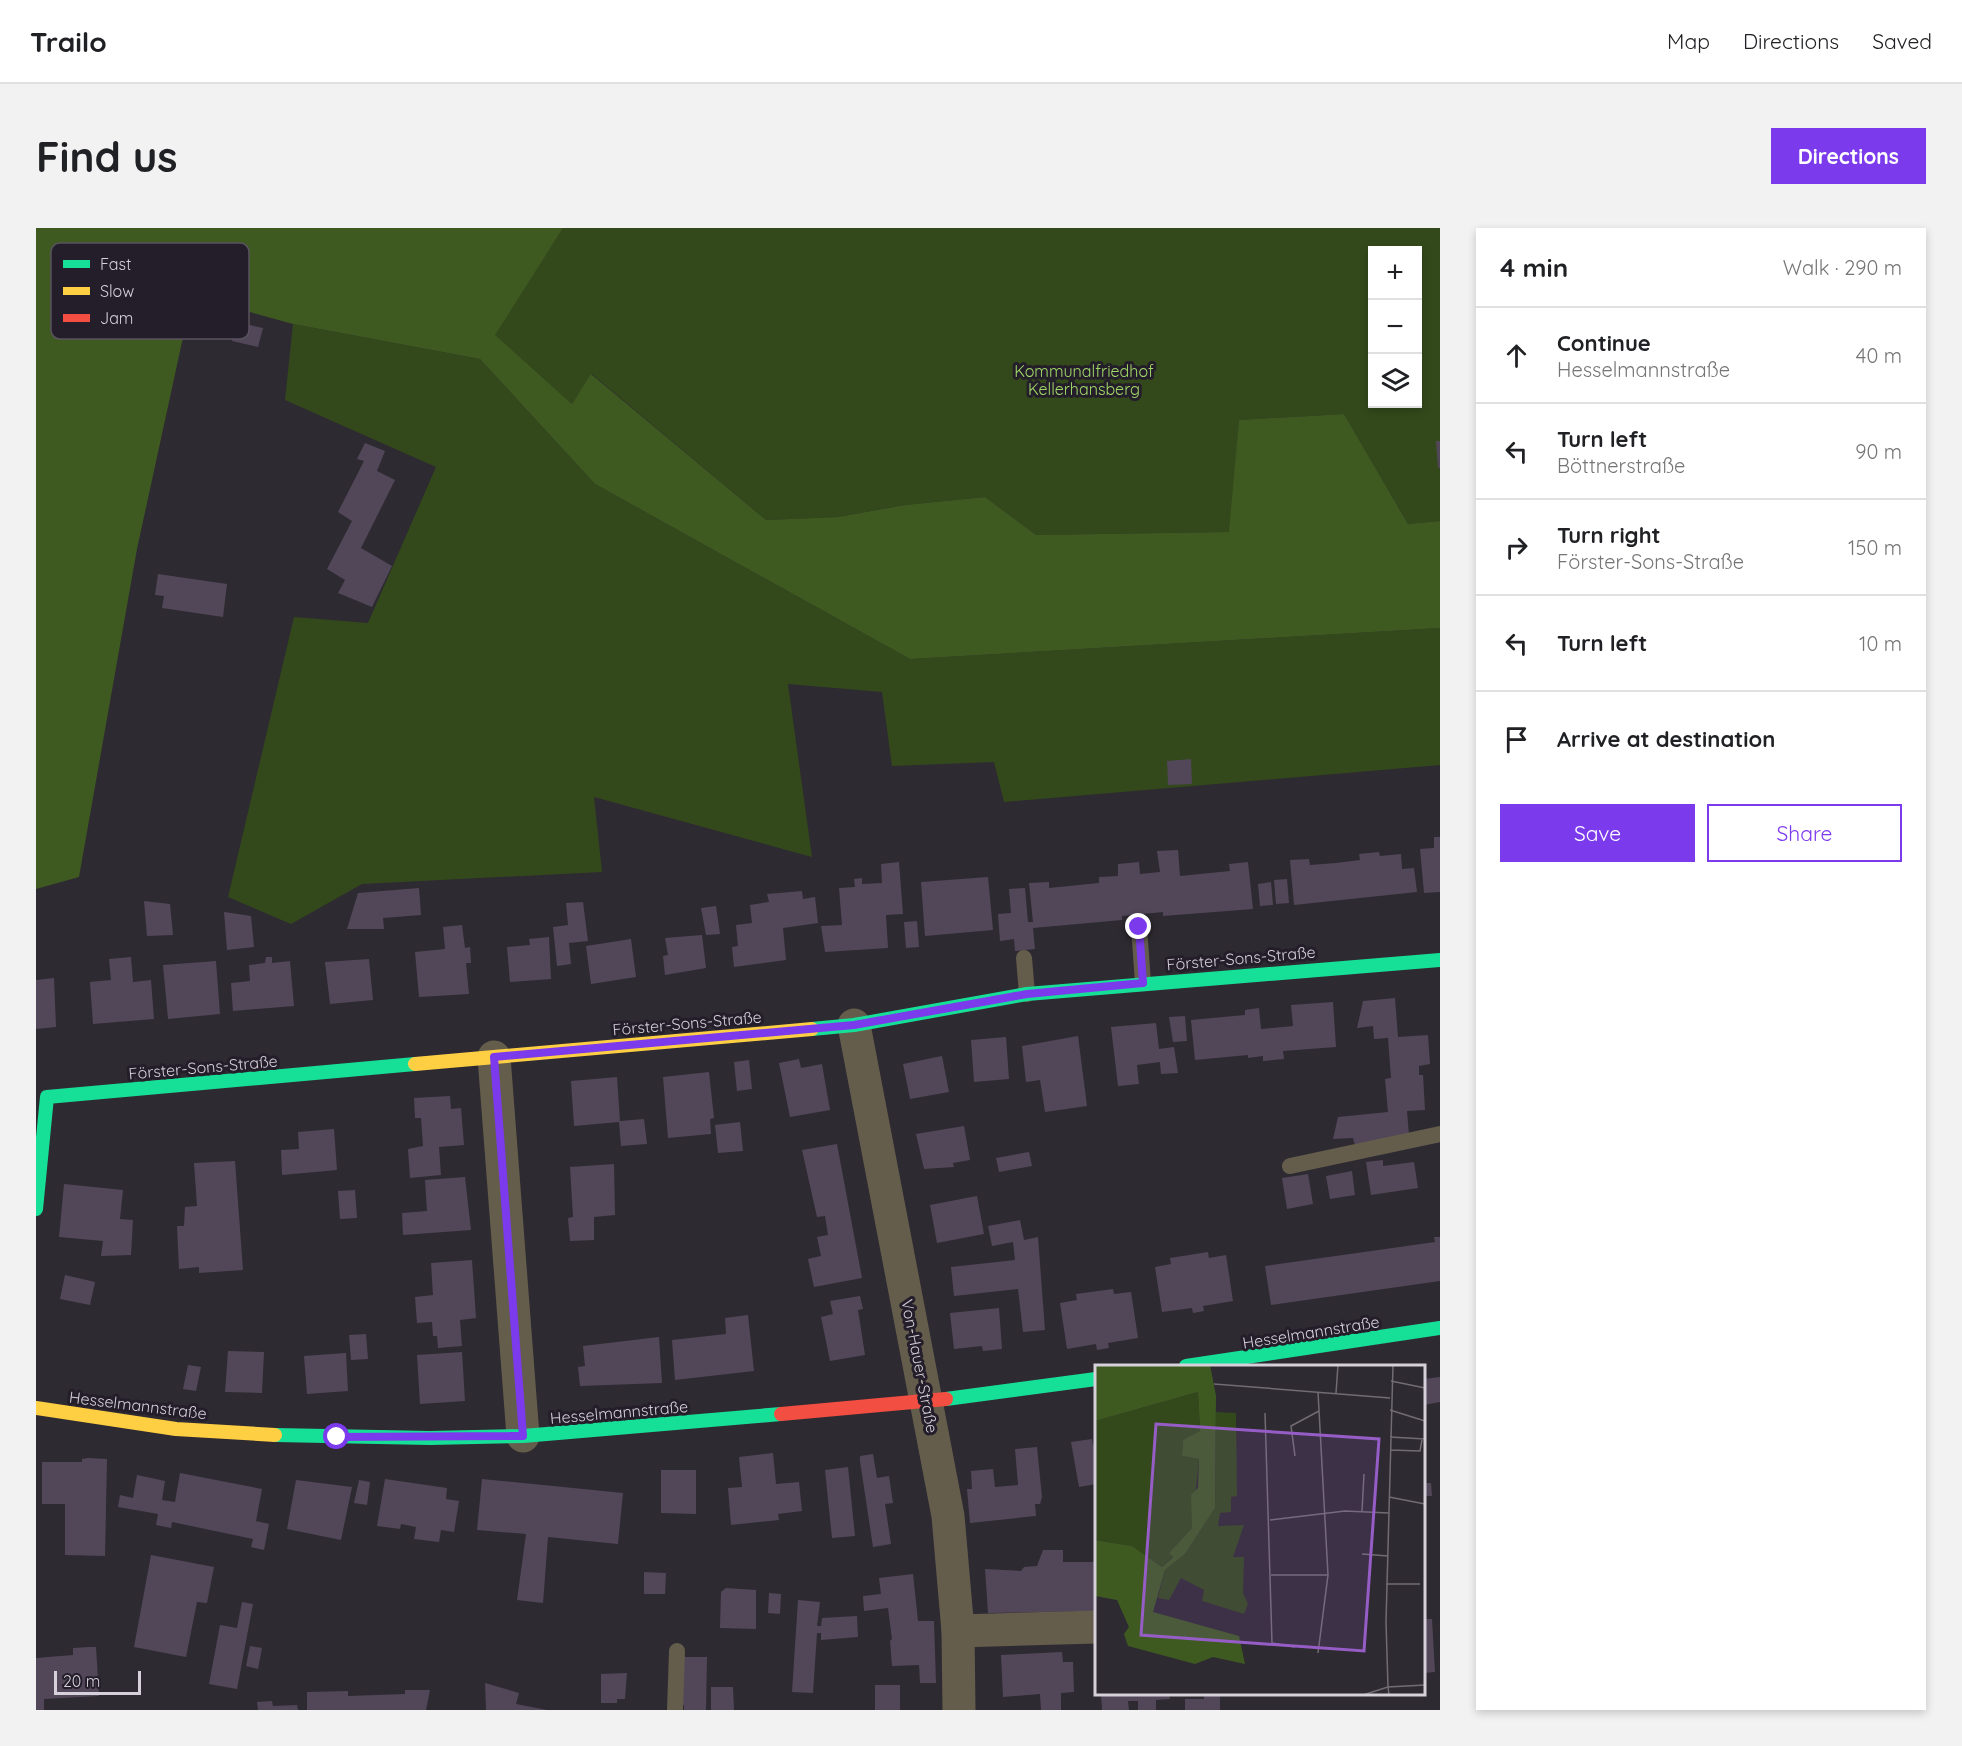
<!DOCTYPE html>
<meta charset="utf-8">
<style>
:root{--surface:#fff;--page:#f2f2f2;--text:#202124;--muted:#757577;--line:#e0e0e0;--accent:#7c3aed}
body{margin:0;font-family:Quicksand,sans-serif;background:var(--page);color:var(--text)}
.controls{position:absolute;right:18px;top:18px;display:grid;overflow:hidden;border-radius:0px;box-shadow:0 3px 9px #0003}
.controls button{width:54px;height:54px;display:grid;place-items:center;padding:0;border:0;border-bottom:2px solid var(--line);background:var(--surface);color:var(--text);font:30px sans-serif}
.scale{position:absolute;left:18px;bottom:15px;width:87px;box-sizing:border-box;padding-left:6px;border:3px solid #d5d0d9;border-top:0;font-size:16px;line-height:21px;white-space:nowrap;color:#d5d0d9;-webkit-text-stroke:4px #241d2a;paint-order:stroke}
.stop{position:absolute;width:18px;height:18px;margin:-14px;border:4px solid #7c3aed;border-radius:50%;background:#fff}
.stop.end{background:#7c3aed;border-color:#fff;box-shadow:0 2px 6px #0008}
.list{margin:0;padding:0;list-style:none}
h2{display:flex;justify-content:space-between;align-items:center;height:78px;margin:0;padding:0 24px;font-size:26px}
h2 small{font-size:20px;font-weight:400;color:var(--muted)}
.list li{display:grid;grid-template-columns:39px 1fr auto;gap:18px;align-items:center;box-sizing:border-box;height:96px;padding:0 24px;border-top:2px solid var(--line)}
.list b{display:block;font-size:22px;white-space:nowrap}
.list p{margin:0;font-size:20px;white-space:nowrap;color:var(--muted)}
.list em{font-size:20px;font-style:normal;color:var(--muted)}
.actions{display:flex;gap:12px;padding:18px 24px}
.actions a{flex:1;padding:14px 0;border:2px solid var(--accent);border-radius:0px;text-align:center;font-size:21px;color:var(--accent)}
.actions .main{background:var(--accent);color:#fff}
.icon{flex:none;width:33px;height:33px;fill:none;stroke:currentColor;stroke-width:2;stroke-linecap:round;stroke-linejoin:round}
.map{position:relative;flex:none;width:1404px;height:1482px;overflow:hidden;border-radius:0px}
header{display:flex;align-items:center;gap:36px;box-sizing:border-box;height:84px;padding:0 30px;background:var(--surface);border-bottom:2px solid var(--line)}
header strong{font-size:28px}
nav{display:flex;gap:33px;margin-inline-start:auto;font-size:21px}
.intro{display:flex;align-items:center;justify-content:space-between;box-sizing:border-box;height:144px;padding:0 36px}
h1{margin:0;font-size:42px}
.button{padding:15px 27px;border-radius:0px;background:var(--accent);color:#fff;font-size:21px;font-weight:700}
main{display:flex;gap:36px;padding:0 36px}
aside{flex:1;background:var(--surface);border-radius:0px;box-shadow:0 3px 9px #0003}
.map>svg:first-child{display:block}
</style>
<header>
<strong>Trailo</strong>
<nav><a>Map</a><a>Directions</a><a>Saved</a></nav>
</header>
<div class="intro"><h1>Find us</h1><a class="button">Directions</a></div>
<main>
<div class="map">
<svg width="1404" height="1482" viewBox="0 0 1404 1482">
<rect width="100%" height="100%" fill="#2e2a31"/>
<g fill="#33491b" fill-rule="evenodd">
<path d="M527 0H1404V293L1372 296 1308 186 1203 192 1194 304 1000 307 949 269 869 277 802 289 730 292 556 146 536 176 458 107ZM1336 22H1382V176H1336Z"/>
<polygon points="257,96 444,131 559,256 874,431 1404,400 1404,537 968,574 958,534 856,538 846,464 752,456 776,629 558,569 566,644 326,656 255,696 192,669 258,389 332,395 400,239 249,172"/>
</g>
<polygon fill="#3e5a21" points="0,0 527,0 459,107 536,176 555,146 730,292 802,289 869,277 949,269 1000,307 1193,304 1203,192 1308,186 1372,296 1404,293 1404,400 874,431 559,256 444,131 257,96 156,68 101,321 43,649 0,661"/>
<g fill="#514759">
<polygon points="201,94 227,100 222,119 196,113"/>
<polygon points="1400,213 1404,213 1404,240 1402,240"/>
<polygon points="329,215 349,223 341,243 359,252 325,320 356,338 336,379 302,365 309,352 291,341 316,293 302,284 328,233 321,231"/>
<polygon points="122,346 191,356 187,389 126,380 128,368 119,367"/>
<polygon points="1155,531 1156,556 1132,557 1131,533"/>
<polygon points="1398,609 1404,609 1404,664 1388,665 1384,621 1398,620"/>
<polygon points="1142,622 1144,648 1194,643 1193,636 1212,634 1217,681 1127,688 1127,684 1086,688 1086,692 997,700 999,721 979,723 978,711 964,713 962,686 975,685 973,661 989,660 992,694 997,694 993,655 1013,654 1013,660 1063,655 1063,649 1082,648 1082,636 1103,634 1104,646 1124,644 1121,623"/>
<polygon points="1343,624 1344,628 1365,626 1366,641 1378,640 1381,664 1258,677 1254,632 1273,631 1274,637 1300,635 1324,632 1323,626"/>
<polygon points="863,634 867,686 850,687 852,720 789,724 785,698 806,697 803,660 819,659 818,651 826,650 826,656 846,655 845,636"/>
<polygon points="952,649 957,702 889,708 885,654"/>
<polygon points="1251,651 1253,675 1240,676 1238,652"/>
<polygon points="1235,654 1237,677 1224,678 1222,656"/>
<polygon points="383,660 385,687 347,690 348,701 311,701 322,665"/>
<polygon points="766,663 767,671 779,669 782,695 747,700 750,732 698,739 696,719 702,718 700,697 716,695 714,677 733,674 731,666"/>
<polygon points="108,673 134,676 137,707 111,708"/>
<polygon points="547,674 552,713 533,715 535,736 521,738 517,699 532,697 530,675"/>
<polygon points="680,678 684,706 670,707 665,680"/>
<polygon points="188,684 215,688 218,719 191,722"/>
<polygon points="881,693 883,719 870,720 868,694"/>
<polygon points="426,697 429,720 434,719 435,735 430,735 433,766 383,769 379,724 409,721 407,699"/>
<polygon points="666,707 670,740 629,747 627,728 632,727 629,710"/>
<polygon points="513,709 515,751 474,754 471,719 494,717 493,711"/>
<polygon points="595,711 600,749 555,756 550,718"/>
<polygon points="95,729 97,754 115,752 118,791 57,796 54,754 75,752 73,731"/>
<polygon points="230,729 236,729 236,735 254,733 258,778 197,783 195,755 214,753 213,737 229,735"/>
<polygon points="333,731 337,772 294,776 289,734"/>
<polygon points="180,733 184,786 132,791 127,737"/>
<polygon points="18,750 20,799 0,801 0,752"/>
<polygon points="1359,770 1362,809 1392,807 1394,836 1383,838 1383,847 1387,847 1389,882 1371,883 1373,907 1319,918 1317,910 1297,911 1302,889 1352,884 1349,851 1355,850 1352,810 1338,811 1337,798 1321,800 1327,773"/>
<polygon points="1297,774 1300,819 1247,823 1248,831 1227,833 1227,828 1212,830 1212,827 1159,832 1155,792 1209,787 1209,782 1223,780 1225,801 1257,798 1255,777"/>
<polygon points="1149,788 1151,813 1137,814 1133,789"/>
<polygon points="1120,795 1123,821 1138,819 1142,845 1125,846 1124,834 1101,837 1103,856 1082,858 1075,799"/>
<polygon points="1042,808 1051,878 1009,884 1004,852 990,854 986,818"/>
<polygon points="970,809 973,851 938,854 935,812"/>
<polygon points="906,828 913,864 874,871 867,836"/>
<polygon points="763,831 765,840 786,836 794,882 754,889 743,835"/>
<polygon points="713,832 716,861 701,863 698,834"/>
<polygon points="673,844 678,890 674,891 675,906 632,910 627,849"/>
<polygon points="581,849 584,893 608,891 611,916 585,918 583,894 538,898 535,853"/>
<polygon points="414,868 415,881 425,880 428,917 403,919 405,947 374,950 372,921 387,918 385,890 379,890 378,870"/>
<polygon points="704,894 707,923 682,925 679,897"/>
<polygon points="928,898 934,932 917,935 918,939 888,941 880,906"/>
<polygon points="298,901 301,942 246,947 245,922 263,921 262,904"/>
<polygon points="801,916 826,1050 778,1059 772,1031 785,1028 781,1009 792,1007 789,988 781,989 766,922"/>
<polygon points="993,924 996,938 963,944 960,930"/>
<polygon points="1347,932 1347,938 1378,934 1382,960 1335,967 1330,934"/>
<polygon points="199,933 207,1042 163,1045 163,1039 143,1041 141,998 148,998 149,979 161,978 158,935"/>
<polygon points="578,936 579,987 558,989 558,1012 534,1013 532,990 537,989 534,939"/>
<polygon points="1316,943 1319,967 1294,971 1290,948"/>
<polygon points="1272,946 1277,976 1251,981 1246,950"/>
<polygon points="429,949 435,1002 367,1007 366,985 391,983 389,952"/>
<polygon points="28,956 87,962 84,991 97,992 95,1027 65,1028 67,1013 23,1009"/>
<polygon points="319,962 321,990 304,991 302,963"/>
<polygon points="941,968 948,1006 901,1015 894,977"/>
<polygon points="984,992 988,1012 1002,1009 1009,1102 987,1104 982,1061 918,1068 915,1039 979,1032 977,1014 956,1018 952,998"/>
<polygon points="1398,1009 1404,1009 1404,1053 1235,1077 1229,1038 1399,1014"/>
<polygon points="1172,1024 1173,1030 1190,1027 1197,1073 1167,1078 1168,1083 1157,1085 1156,1080 1126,1084 1119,1039 1135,1036 1134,1030"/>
<polygon points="436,1032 440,1090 424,1092 426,1118 402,1120 401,1108 397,1108 396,1094 381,1095 379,1069 397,1067 395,1035"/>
<polygon points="29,1047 59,1054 54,1077 24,1071"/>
<polygon points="1077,1061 1078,1066 1095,1064 1102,1110 1072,1115 1073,1120 1061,1122 1060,1116 1031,1121 1024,1075 1041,1072 1040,1066"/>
<polygon points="824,1068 827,1081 822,1082 829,1127 794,1133 785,1089 797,1086 794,1073"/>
<polygon points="963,1080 966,1121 947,1123 946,1118 918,1121 914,1085"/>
<polygon points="712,1087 718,1143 639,1152 636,1112 690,1106 689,1090"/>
<polygon points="330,1106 332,1131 315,1132 313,1107"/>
<polygon points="623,1109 626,1155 544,1158 542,1139 549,1138 547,1118"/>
<polygon points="192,1123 228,1124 226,1165 189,1164"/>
<polygon points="426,1124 429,1173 384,1176 381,1127"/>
<polygon points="310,1125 312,1163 271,1166 268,1128"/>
<polygon points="152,1137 165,1139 160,1163 147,1161"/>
<polygon points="1404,1149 1404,1174 1388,1177 1388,1151"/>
<polygon points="1056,1211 1057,1217 1060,1216 1060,1256 1043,1259 1035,1214"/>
<polygon points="1001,1219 1006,1269 1004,1276 999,1276 1000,1288 934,1295 931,1261 936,1261 935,1243 957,1241 959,1259 982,1257 979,1221"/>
<polygon points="737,1225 740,1256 763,1254 766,1283 742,1286 743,1292 695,1297 692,1260 706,1259 703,1229"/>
<polygon points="837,1226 841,1250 853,1248 857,1275 849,1276 855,1316 837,1319 824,1233 824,1228"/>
<polygon points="52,1230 71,1231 69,1328 29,1327 29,1276 6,1276 6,1234 46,1234 46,1231"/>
<polygon points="812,1239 819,1308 796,1310 789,1242"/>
<polygon points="625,1242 660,1242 660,1286 625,1285"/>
<polygon points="144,1245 226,1261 220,1293 233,1296 228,1322 215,1319 217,1311 136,1294 135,1300 120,1297 122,1286 82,1279 84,1267 97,1270 101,1247 129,1253 126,1272 139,1274"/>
<polygon points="349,1251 411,1260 410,1271 423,1273 418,1304 405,1302 403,1314 378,1311 380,1299 365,1296 364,1301 341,1298"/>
<polygon points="446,1251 587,1265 582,1316 512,1309 507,1375 481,1372 490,1306 441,1302"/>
<polygon points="260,1252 316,1259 305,1312 251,1301"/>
<polygon points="323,1252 334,1254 331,1277 318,1275"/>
<polygon points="1388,1255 1395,1255 1396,1268 1388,1268"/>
<polygon points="1007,1322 1027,1322 1027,1334 1060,1334 1060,1383 952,1385 949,1341 985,1343 988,1339 1001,1338"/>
<polygon points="115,1327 178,1339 171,1375 161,1374 150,1429 98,1419"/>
<polygon points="608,1344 630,1345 629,1366 608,1366"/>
<polygon points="877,1346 882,1393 898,1393 900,1455 884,1455 883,1437 856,1438 854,1413 856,1411 852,1380 828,1383 827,1368 845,1366 843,1350"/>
<polygon points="690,1360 720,1362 720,1401 684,1400 685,1364"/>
<polygon points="733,1365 745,1366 744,1386 732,1385"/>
<polygon points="762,1372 784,1374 781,1398 785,1398 786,1390 821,1388 822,1409 785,1412 785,1405 781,1405 777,1465 756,1464"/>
<polygon points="206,1374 217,1376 201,1461 173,1456 184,1397 201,1400"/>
<polygon points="1388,1391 1396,1391 1399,1444 1388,1445"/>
<polygon points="214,1418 226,1420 222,1441 210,1438"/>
<polygon points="53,1419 60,1419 63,1468 8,1471 8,1482 0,1482 0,1430 37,1427 37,1420"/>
<polygon points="1026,1424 1027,1434 1037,1434 1038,1464 1025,1465 1025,1482 1005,1482 1004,1466 967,1469 965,1427"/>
<polygon points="645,1429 671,1429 670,1482 648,1482 648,1477 644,1477"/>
<polygon points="591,1445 589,1471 581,1471 581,1475 565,1475 565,1446"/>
<polygon points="449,1455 483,1465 480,1476 511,1482 450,1482"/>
<rect x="839" y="1457" width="25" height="25"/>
<polygon points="675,1459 697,1459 698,1482 675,1482"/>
<polygon points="369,1462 394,1462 390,1482 271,1482 271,1464 312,1463 312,1468 369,1466"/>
<polygon points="1065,1466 1133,1466 1134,1471 1120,1472 1120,1482 1102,1482 1102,1473 1092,1473 1093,1482 1066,1482"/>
<polygon points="1168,1466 1184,1466 1184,1482 1149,1482 1149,1471 1168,1471"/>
<polygon points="236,1473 237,1478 261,1477 262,1482 222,1482 221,1474"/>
</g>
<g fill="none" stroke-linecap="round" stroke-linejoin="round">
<g stroke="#645d4c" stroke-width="16">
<polyline points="1103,699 1107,755"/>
<polyline points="988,730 991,766"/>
<polyline points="1254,938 1404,906"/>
<polyline points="639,1482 641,1423"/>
</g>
<g stroke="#645d4c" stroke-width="33">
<polyline points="818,797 912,1288 922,1403 923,1482"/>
<polyline points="458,829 487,1208"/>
<polyline points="922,1403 1060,1399"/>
</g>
<g stroke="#16e098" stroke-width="14">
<polyline points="776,801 818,797 991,766 1404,732"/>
<polyline points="0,981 11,869 379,836"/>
<polyline points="1150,1138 1404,1100"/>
<polyline points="910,1171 1060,1151"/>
<polyline points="239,1207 394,1210 487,1208 745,1186"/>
</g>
<g stroke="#ffcf43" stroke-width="14">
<polyline points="379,836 776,801"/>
<polyline points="0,1180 140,1201 239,1207"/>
</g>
<polyline stroke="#f24e42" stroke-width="14" points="745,1186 910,1171"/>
</g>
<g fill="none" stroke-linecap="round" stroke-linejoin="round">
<polyline stroke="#7c3aed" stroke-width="8" points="301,1209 487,1208 458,829 818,797 991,766 1107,755 1103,699"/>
</g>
<g text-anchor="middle" stroke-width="6" stroke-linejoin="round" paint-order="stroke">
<g font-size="16" fill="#a0d967" stroke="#241d2a">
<text x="1048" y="149">Kommunalfriedhof<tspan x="1048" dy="18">Kellerhansberg</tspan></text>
</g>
<g font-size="16" fill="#d5d0d9" stroke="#241d2a">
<text transform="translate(1205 730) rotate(-5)" y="6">Förster-Sons-Straße</text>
<text transform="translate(651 795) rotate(-5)" y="6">Förster-Sons-Straße</text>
<text transform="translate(167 839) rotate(-5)" y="6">Förster-Sons-Straße</text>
<text transform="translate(1275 1104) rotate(-9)" y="6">Hesselmannstraße</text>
<text transform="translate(884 1138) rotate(79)" y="6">Von-Hauer-Straße</text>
<text transform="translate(102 1177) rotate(7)" y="6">Hesselmannstraße</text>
<text transform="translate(583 1184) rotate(-5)" y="6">Hesselmannstraße</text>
</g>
</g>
<g transform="translate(1059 1137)">
<rect width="330" height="330" fill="#2e2a31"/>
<path d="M103 27 105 67 88 75 87 91 104 94 97 163 74 188 78 191 67 202 37 181 0 175V56ZM121 47 141 48 142 131 136 132V147L125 148 123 161 149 160 138 192H149L148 228 153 239 149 249 107 236 109 225 86 213 74 235 63 233 70 205 90 189 120 143Z" fill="#33491b"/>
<path d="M0 0H115L121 31 120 143 90 189 70 205 58 247 144 271 150 299 118 292 100 299 33 281 29 269 34 262 22 235 0 231V175L37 181 67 202 78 192 74 188 97 163 96 130 103 123 104 94 87 91 88 75 105 66 103 27 0 56Z" fill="#3e5a21"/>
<path fill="none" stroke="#716c74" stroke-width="1.5" d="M296 16 330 23M119 19 295 33M241 28 243 0M295 45 330 56M170 48 177 278 200 282M295 72 330 74M295 85 325 86 327 75M200 91 196 61 224 46M294 132 330 139M267 146 269 109M175 155 250 146 294 148M267 189 293 191M176 210H233M291 219H325M223 288 233 210 223 27M121 330H177M268 330 293 322 291 257 298 0M294 330 293 322 330 320"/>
<path fill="#965dc7" fill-opacity="0.15" stroke="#965dc7" stroke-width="3" d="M61 59 284 74 269 286 46 270Z"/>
<rect width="330" height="330" fill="none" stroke="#d5d0d9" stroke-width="3"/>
</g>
<rect x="15" y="15" width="198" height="96" rx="9" fill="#241d2a" stroke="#59535f" stroke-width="1.5"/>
<rect x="27" y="32" width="27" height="8" fill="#16e098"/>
<rect x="27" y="59" width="27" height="8" fill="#ffcf43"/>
<rect x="27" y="86" width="27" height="8" fill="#f24e42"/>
<g font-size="16" fill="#d5d0d9">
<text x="64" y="42">Fast</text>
<text x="64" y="69">Slow</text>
<text x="64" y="96">Jam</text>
</g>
</svg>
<div class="controls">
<button>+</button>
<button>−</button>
<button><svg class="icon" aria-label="layers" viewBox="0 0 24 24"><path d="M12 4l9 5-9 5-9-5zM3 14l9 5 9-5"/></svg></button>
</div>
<div class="scale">20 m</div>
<div class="stop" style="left:301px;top:1209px"></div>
<div class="stop end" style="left:1103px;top:699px"></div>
</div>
<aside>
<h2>4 min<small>Walk · 290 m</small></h2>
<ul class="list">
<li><svg class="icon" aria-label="ahead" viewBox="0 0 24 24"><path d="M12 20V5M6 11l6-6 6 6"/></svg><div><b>Continue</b><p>Hesselmannstraße</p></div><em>40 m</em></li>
<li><svg class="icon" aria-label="left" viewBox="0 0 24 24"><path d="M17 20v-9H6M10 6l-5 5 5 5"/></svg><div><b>Turn left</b><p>Böttnerstraße</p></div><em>90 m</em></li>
<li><svg class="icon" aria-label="right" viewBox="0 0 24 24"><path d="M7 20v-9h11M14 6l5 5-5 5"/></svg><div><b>Turn right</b><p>Förster-Sons-Straße</p></div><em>150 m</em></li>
<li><svg class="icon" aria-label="left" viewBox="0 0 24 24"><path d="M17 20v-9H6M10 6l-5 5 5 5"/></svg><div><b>Turn left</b></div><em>10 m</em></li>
<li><svg class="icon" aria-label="arrive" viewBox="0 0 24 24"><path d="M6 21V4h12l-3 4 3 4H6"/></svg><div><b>Arrive at destination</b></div></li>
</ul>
<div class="actions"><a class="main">Save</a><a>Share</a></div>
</aside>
</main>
